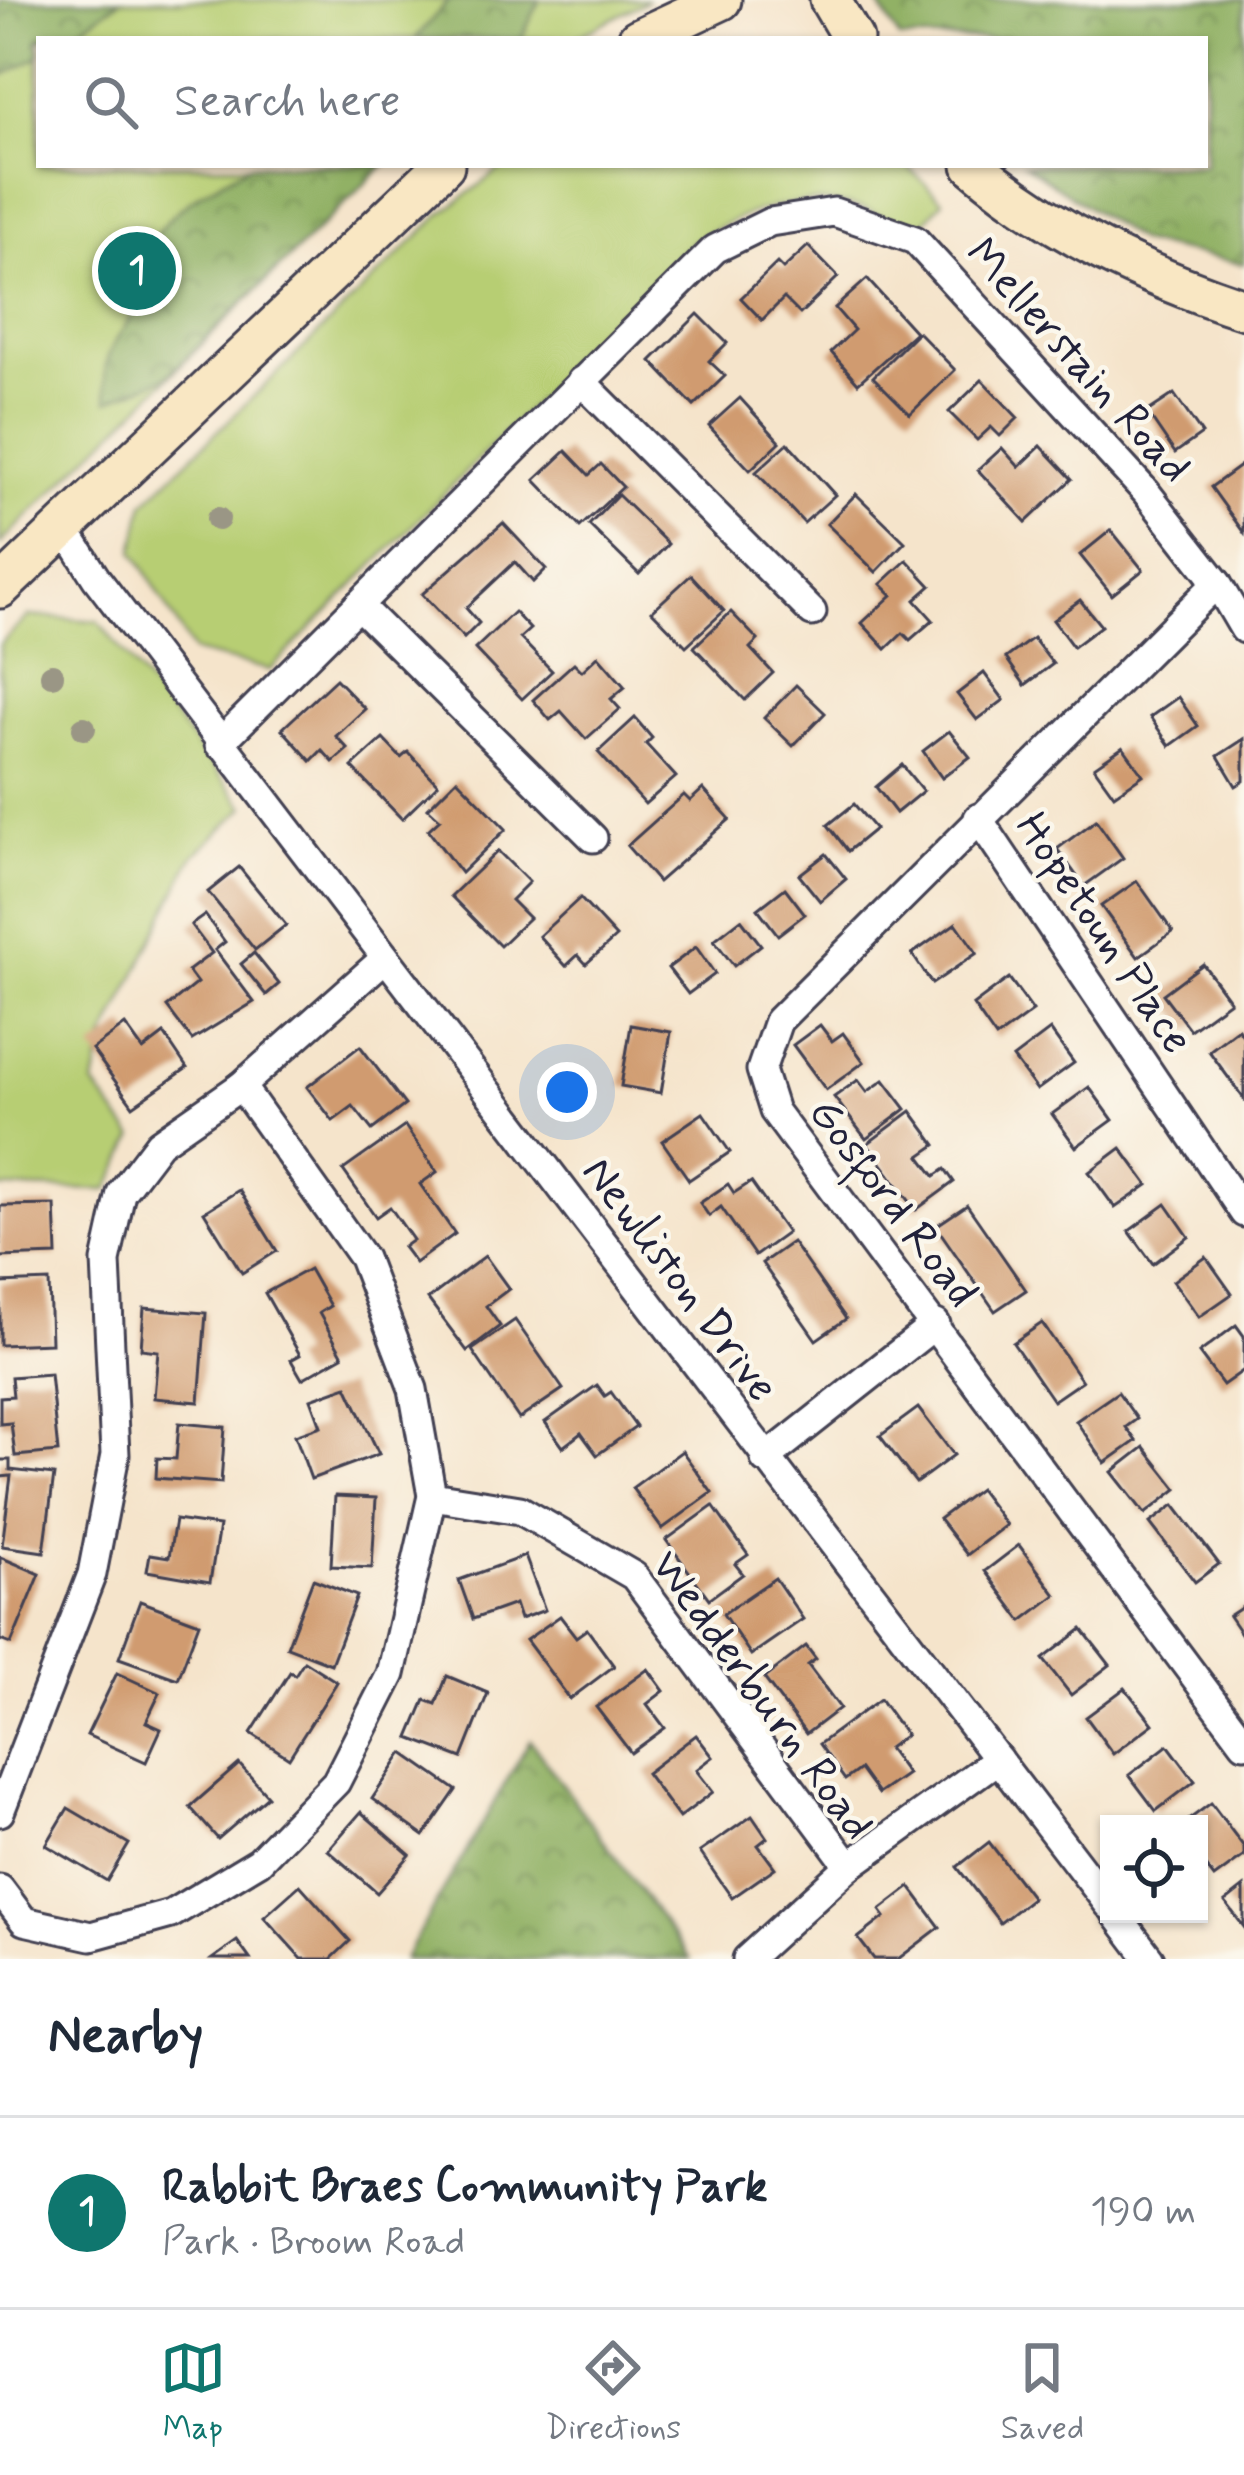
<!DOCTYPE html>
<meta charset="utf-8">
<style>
:root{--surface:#fff;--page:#f2f2f3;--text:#1f2937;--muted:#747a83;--line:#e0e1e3;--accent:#0f766e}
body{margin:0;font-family:Mynerve,sans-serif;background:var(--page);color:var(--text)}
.controls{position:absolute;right:36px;bottom:36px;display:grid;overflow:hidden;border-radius:0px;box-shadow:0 3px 9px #0004}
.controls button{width:108px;height:108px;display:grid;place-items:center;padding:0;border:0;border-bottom:3px solid var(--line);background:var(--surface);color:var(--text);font:60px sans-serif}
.you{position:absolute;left:567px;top:1092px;width:42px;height:42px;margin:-30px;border:9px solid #fff;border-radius:50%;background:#1a73e8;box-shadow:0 0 0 18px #1a73e833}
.badge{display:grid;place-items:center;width:78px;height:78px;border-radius:50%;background:var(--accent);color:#fff;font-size:39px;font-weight:700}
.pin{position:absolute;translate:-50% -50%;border:6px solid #fff;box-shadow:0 3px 12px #0006}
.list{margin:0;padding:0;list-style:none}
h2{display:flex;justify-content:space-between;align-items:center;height:156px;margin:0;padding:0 48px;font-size:51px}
h2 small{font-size:39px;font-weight:400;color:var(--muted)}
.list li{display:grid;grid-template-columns:78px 1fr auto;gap:36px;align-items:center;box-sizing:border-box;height:192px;padding:0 48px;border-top:3px solid var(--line)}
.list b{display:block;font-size:45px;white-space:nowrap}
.list p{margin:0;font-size:39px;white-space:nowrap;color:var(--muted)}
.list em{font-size:39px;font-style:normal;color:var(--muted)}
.icon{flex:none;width:66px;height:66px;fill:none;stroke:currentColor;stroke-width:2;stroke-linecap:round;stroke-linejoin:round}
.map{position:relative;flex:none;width:1244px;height:1959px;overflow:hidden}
.search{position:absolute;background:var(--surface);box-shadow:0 3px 9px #0004;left:36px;right:36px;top:36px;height:132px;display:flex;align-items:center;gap:30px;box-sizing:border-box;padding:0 42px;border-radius:0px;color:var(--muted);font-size:45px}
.sheet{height:348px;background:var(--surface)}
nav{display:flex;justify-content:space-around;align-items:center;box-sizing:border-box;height:168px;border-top:3px solid var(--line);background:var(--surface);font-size:33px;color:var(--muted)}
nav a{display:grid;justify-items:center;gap:6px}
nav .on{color:var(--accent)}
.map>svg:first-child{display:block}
</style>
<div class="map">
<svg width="1244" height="1959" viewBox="0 0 1244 1959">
<defs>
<pattern id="forest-crowns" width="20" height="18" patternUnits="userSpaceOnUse" patternTransform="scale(3)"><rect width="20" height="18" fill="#91b165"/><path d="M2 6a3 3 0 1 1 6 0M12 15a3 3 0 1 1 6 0" fill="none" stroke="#769054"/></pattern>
</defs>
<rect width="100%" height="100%" fill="#fbf7ec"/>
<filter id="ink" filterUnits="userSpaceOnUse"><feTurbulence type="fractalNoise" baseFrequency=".00833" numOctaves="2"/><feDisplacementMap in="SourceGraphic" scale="24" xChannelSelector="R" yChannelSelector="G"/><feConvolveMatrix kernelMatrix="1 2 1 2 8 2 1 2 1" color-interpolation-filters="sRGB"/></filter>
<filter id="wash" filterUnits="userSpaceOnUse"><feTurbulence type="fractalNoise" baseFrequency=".004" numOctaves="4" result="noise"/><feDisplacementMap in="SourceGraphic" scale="48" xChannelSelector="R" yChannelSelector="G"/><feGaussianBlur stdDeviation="2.7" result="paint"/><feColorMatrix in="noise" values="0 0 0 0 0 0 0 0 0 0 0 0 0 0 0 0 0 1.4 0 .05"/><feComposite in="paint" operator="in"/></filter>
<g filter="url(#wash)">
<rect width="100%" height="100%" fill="#f5e4cb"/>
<g fill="#b7ce73" stroke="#6c7857" stroke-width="3">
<polygon points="121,0 649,0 572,39 65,39"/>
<polygon points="39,56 39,165 384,165 0,544 0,77"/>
<path d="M506 165H906L943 201 915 233C841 184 767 197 694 241L270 670 193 652 134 551 144 503 440 215Z"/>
<polygon points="29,616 98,621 245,807 192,858 102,1044 94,1085 134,1138 108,1190 0,1188 0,644"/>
</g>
<g fill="url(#forest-crowns)" stroke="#5a6a50" stroke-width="3">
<polygon points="0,0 121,0 65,39 39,39 39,56 0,77"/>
<polygon points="449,0 540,0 521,39 415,39"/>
<polygon points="876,0 1244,0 1244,264 1140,242 1025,165 1205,165 1205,39 900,39"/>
<path d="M250 165H384L166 377 108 401C97 348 119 343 141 301 149 285 145 263 151 246 165 208 217 185 250 165Z"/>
<polygon points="530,1740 690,1959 404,1959"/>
</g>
<g id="blocks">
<g fill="#d09b70">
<polygon points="808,246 838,277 800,314 784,298 762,320 741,298 777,263 783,269"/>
<polygon points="867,279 915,332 858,383 831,352 854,330 835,308"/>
<polygon points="698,314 727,343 709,361 725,376 694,406 651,361"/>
<polygon points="918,332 955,370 910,414 873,377"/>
<polygon points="982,380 1018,418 1000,436 991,427 977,440 949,412"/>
<polygon points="1174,394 1202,434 1175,453 1147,412"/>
<polygon points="740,398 780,442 750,470 709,426"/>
<polygon points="788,443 835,495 804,523 756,472"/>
<polygon points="1041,446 1072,479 1026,522 978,470 1002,448 1019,467"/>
<polygon points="566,451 589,475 601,464 623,487 580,527 535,480"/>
<polygon points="1244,463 1244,533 1211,487"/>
<polygon points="856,494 905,542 876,572 827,524"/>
<polygon points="618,495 668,544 639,574 589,525"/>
<polygon points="503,523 546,569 533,582 515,562 466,608 479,623 464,638 422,594"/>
<polygon points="1111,530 1143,570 1112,595 1080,555"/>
<polygon points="907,560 931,586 915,600 933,620 910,640 903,633 886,649 862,623 892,595 881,584"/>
<polygon points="691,575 724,611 686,646 652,611"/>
<polygon points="1080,600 1101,626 1073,647 1053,620"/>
<polygon points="514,612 530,629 520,638 552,671 522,699 475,649"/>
<polygon points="731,612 758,640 750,648 773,673 745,700 694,647"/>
<polygon points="1033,638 1053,664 1025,685 1006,658"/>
<polygon points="598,656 625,687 611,699 620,709 586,739 561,711 550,720 533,700 574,663 582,671"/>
<polygon points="984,673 1004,700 977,720 957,694"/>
<polygon points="336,679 365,709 336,736 348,749 333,762 322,750 311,761 282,729"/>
<polygon points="796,685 825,713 793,746 764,718"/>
<polygon points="1178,697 1198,726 1170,746 1150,717"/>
<polygon points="635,718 652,738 646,744 676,777 645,804 598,752"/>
<polygon points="949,731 970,757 942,778 923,751"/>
<polygon points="383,739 401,758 408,752 438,784 402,819 352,767"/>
<polygon points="1244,739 1244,781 1236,786 1218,756"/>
<polygon points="1123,747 1143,775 1114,795 1094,767"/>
<polygon points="902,765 923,791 896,813 876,787"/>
<polygon points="457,779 506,829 461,873 428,830 440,819 428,808"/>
<polygon points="703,789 730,819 658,882 627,846 684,795 690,801"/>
<polygon points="854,804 875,829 848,851 828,825"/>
<polygon points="1096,820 1123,858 1084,886 1057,849"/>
<polygon points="498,851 529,882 511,900 529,918 500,946 451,896"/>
<polygon points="826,854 846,879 820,901 799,875"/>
<polygon points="239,867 286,925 255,950 208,892"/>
<polygon points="1137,881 1173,932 1138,957 1101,906"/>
<polygon points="785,888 805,914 778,935 758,909"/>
<polygon points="580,898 616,937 586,964 578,955 566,966 539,936"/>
<polygon points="205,915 225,942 215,950 254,1002 192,1040 167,1007 197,983 188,971 212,953 191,925"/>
<polygon points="741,919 761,945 734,966 714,940"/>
<polygon points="956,923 977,953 932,984 912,954"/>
<polygon points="696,947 715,974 688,994 668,968"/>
<polygon points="254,953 279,984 266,995 241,964"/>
<polygon points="1203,964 1230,1001 1190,1030 1163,994"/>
<polygon points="1009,978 1033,1011 996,1038 973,1005"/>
<polygon points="125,1025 143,1050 164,1034 187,1068 133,1106 92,1049"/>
<polygon points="631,1025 671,1032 661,1093 621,1086"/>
<polygon points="820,1025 832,1041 843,1033 864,1062 826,1090 793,1045"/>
<polygon points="1238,1029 1244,1037 1244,1099 1209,1051"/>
<polygon points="1050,1030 1074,1063 1037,1090 1013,1058"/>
<polygon points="360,1046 405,1105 372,1130 353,1106 333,1121 307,1087"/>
<polygon points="858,1080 867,1092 884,1080 906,1109 866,1139 834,1097"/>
<polygon points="1089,1087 1113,1120 1076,1147 1052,1114"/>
<polygon points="911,1111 936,1145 920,1156 935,1176 945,1169 954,1182 916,1210 867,1144"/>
<polygon points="703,1113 730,1152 689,1180 662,1141"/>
<polygon points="405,1126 437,1172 420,1184 455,1234 415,1263 403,1247 413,1240 390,1207 376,1217 343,1170"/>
<polygon points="1121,1148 1148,1185 1115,1208 1089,1172"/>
<polygon points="751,1182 787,1233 755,1256 721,1207 709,1216 700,1203 728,1184 734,1193"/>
<polygon points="239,1190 277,1251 242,1273 204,1212"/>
<polygon points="1166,1204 1189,1237 1153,1264 1129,1231"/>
<polygon points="55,1205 57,1255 0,1257 0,1206"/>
<polygon points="967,1205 1026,1290 995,1311 936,1226"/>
<polygon points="792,1242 846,1319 816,1340 762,1263"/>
<polygon points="485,1256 509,1289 486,1306 500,1326 467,1351 428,1299"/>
<polygon points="1206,1257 1232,1294 1199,1317 1173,1281"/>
<polygon points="309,1269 330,1306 319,1313 343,1356 302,1379 291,1360 300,1355 265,1293"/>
<polygon points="49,1281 51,1343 0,1345 0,1283"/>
<polygon points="144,1308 206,1313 199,1402 154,1398 158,1351 141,1349"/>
<polygon points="515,1320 563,1389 519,1419 472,1350"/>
<polygon points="1042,1323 1082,1381 1053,1401 1013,1343"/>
<polygon points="1236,1325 1244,1336 1244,1370 1223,1385 1199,1353"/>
<polygon points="50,1374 58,1452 15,1456 11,1423 0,1424 0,1397 13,1396 11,1377"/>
<polygon points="597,1385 605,1396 611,1392 636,1427 597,1455 581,1433 563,1447 545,1422"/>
<polygon points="347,1386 379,1454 311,1479 295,1435 321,1426 311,1399"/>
<polygon points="1118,1392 1137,1419 1126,1427 1136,1441 1105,1463 1076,1421"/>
<polygon points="918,1408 954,1455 916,1483 880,1436"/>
<polygon points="179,1423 225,1427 221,1483 156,1478 157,1458 176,1459"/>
<polygon points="1144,1447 1177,1489 1145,1514 1112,1472"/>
<polygon points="682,1451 712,1493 662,1529 632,1488"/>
<polygon points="0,1460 10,1460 10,1470 54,1475 44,1552 2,1546 11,1476 0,1477"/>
<polygon points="979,1489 1006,1525 967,1555 939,1519"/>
<polygon points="335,1496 376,1498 372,1568 331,1566"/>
<polygon points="1174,1505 1219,1564 1195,1582 1150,1523"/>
<polygon points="713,1506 748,1555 735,1564 743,1574 709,1599 666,1540"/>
<polygon points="175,1520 219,1526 210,1582 147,1571 150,1554 169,1557"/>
<polygon points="1019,1545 1056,1595 1022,1621 985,1571"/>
<polygon points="525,1556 545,1610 520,1619 515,1604 473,1619 459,1580"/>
<polygon points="0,1557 40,1574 11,1644 0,1640"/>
<polygon points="775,1578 803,1619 751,1655 723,1614"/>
<polygon points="313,1579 357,1596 331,1664 287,1647"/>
<polygon points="140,1601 199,1623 178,1679 119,1658"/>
<polygon points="1244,1606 1244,1638 1229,1616"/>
<polygon points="560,1616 576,1637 587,1629 614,1666 570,1699 526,1640"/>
<polygon points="1082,1629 1110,1665 1071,1695 1043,1659"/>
<polygon points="806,1646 816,1659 808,1665 840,1708 806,1734 764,1678"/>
<polygon points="304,1661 337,1682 289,1758 251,1733 290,1672 295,1675"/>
<polygon points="648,1669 664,1691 647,1704 665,1728 631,1753 596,1707"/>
<polygon points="117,1673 160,1693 146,1722 161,1729 146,1762 87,1735"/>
<polygon points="447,1676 488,1693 462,1758 409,1738 425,1700 436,1704"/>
<polygon points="1125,1688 1153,1724 1113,1754 1086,1717"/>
<polygon points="880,1699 906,1735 888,1748 907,1774 878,1794 860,1769 845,1780 819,1744"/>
<polygon points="696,1735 713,1757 696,1770 713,1792 679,1818 646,1773"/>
<polygon points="1168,1745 1195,1781 1156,1811 1129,1775"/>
<polygon points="403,1753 456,1790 424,1836 372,1799"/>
<polygon points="239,1764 268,1796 218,1839 190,1807"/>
<polygon points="1211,1803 1244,1847 1244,1856 1214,1878 1199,1858 1199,1824 1183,1824"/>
<polygon points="68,1808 129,1844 107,1881 46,1845"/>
<polygon points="361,1812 410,1855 377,1893 328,1850"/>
<polygon points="752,1816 767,1838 758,1845 775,1868 732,1898 700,1852"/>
<polygon points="989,1842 1032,1898 1000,1923 957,1867"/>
<polygon points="300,1885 350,1941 331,1959 302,1959 264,1917"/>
<polygon points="910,1887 940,1927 898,1959 874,1959 858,1938 885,1917 880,1910"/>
<polygon points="1244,1887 1244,1927 1225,1902"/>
<polygon points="237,1941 250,1959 212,1959"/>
</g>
</g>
</g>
<g filter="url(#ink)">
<use href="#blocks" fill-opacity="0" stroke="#423f51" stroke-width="3"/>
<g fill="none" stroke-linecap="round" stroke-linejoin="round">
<defs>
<g id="street">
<polyline points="581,381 812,612"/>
<polyline points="63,526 96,578 1109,1905"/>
<polyline points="1217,583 778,1021 761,1070 774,1111 1244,1743"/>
<polyline points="358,605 593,838"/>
<polyline points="219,744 715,249 770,222 834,212 915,240 1146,492 1217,583 1244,629"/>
<polyline points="978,818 1244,1213"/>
<polyline points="765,1459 936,1324"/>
<polyline points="432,1496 520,1510 634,1576 849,1866 747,1959"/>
<polyline points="0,1812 92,1574 115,1455 106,1261 121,1193 159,1143 241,1086 383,960"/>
<polyline points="849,1866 998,1759"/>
<polyline points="0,1889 24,1921 91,1936 171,1914 259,1861 336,1782 391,1674 432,1496 413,1389 363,1258 241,1086"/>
<polyline points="1116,1914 1150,1959"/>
</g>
<g id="secondary">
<polyline points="830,0 853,39"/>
<polyline points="638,39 721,0"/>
<path d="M973 165C1053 233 1145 276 1244 309"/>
<polyline points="0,588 444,165"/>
</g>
</defs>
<use href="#street" stroke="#423f51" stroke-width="33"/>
<use href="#secondary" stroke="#423f51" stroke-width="45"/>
<use href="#street" stroke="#fff" stroke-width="27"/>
<use href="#secondary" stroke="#f9e7c3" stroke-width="39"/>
</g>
<g fill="#9a9685">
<circle cx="218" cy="519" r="12"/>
<circle cx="52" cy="675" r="12"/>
<circle cx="84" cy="728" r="12"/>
</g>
</g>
<g text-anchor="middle" stroke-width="9" stroke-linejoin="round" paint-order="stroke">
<g font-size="45" fill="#22223b" stroke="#fbf7ec">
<text transform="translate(1080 359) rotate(48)" y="16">Mellerstain Road</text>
<text transform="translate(1106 932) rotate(56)" y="16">Hopetoun Place</text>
<text transform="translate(895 1201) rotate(53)" y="16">Gosford Road</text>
<text transform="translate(682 1278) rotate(53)" y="16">Newliston Drive</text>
<text transform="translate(764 1694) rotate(54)" y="16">Wedderburn Road</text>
</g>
</g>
</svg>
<div class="controls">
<button><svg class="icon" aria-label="locate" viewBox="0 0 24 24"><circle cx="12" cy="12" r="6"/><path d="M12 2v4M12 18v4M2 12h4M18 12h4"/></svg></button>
</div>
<div class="you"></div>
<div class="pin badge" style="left:137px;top:271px">1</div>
<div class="search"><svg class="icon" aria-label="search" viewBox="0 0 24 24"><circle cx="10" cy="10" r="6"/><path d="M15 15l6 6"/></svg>Search here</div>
</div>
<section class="sheet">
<h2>Nearby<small></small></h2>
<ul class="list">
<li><span class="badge">1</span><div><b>Rabbit Braes Community Park</b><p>Park · Broom Road</p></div><em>190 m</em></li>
</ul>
</section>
<nav>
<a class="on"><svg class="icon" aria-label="map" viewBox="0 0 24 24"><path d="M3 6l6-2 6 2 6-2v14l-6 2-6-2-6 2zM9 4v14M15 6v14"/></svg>Map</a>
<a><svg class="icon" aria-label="directions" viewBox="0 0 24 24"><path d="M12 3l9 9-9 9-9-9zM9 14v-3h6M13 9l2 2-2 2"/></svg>Directions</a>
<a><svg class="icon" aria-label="saved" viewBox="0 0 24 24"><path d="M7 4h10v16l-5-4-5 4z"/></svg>Saved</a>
</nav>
